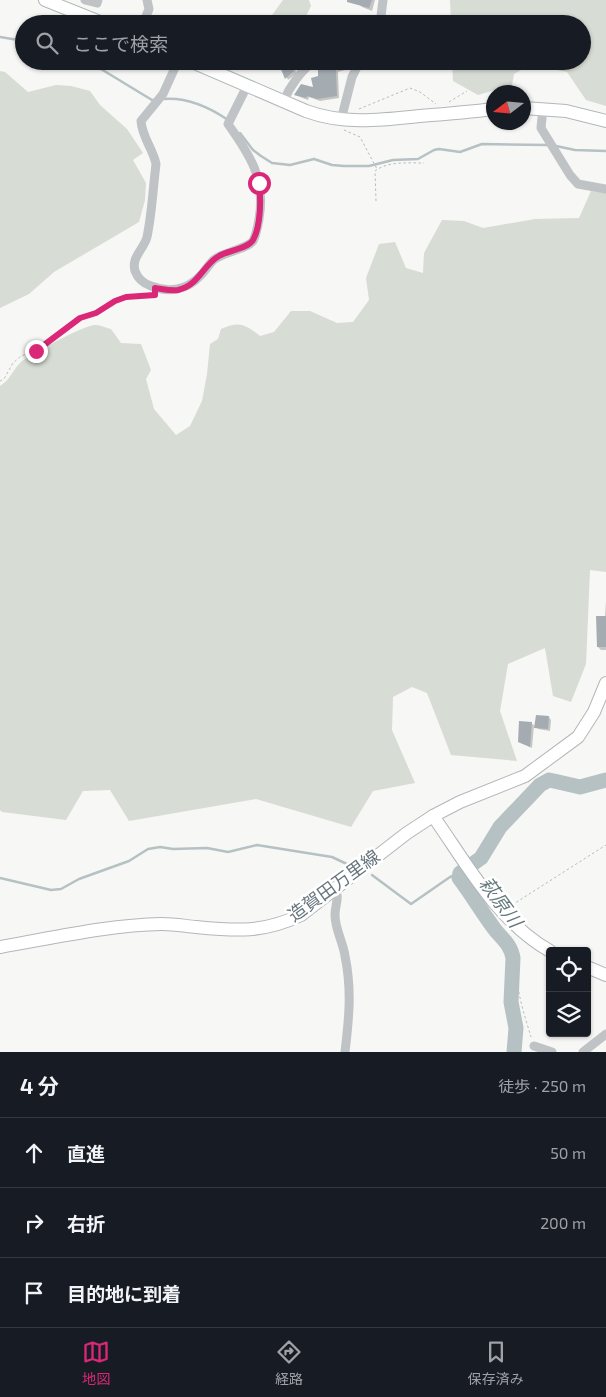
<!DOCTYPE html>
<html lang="ja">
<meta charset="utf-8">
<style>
:root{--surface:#171b24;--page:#242831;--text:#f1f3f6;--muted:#9ea1a6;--line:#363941;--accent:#db2777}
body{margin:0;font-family:"Exo 2","Noto Sans JP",sans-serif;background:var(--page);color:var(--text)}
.controls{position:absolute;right:15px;bottom:15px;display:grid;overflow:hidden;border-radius:5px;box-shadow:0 1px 4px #0004}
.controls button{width:45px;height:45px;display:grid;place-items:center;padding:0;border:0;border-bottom:1px solid var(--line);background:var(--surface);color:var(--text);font:25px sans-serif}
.compass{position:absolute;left:486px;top:85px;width:45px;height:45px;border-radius:50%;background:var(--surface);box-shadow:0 1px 4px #0004;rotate:254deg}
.stop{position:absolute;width:15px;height:15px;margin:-11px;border:4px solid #db2777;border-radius:50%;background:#fff}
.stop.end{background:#db2777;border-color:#fff;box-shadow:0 1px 5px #0008}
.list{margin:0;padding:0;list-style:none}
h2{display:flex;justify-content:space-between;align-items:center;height:65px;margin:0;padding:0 20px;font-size:21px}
h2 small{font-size:16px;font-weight:400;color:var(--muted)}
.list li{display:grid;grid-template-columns:32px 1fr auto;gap:15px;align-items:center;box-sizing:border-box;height:70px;padding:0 20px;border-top:1px solid var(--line)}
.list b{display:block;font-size:19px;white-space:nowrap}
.list em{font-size:16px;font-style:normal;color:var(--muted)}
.icon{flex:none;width:28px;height:28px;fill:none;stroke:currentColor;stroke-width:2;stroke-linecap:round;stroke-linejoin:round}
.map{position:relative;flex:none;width:606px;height:1052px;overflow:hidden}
.search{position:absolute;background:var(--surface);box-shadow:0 1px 4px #0004;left:15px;right:15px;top:15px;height:55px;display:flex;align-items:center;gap:12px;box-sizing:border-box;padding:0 18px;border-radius:28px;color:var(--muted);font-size:19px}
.sheet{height:275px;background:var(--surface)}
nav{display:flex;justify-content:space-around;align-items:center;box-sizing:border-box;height:70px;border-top:1px solid var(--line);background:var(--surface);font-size:14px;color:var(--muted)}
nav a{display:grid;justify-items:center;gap:2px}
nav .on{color:var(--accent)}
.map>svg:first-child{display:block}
</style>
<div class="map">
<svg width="606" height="1052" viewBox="0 0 606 1052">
<rect width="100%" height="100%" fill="#f7f7f5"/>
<g fill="#d7dcd4">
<polygon points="283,0 309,0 311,6 302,24 271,24 267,22"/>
<polygon points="450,0 606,0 606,106 586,100 567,72 530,65 514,74 512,85 478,95 453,81 452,61 582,61 582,24 451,24"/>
<polygon points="0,71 5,72 28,92 56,85 71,86 90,91 100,105 127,129 143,153 133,160 146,183 145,200 139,222 54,272 29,294 0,308"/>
<path d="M591 191 606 193V572L590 570 586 664 571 702 553 696 545 648 508 664 500 711 517 761 451 755 427 693 412 687 393 697 392 730 415 783 373 791 351 827 256 799 129 821 110 790 83 791 66 820 2 812 0 810V386C10 380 12 371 20 363 28 355 86 324 96 325 101 325 106 328 111 329L121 343 141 344 151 370 146 379 154 409 176 435 190 426 202 401 207 374 210 344 218 339 221 329C240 321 244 324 260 336L274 332 291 311H310L337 323 353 322 369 300 366 278 379 244 395 242 406 268 423 273 424 253 442 220 464 221 483 228 535 219 579 218Z"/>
</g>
<g fill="#0003">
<polygon points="360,0 375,0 372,11 362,7 359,4"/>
<polygon points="351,61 352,68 338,72 339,98 320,101 309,97 308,100 295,95 314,89 332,70"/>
<polygon points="291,64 297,73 288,80 282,67"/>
<polygon points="606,601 606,650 601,650 598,647 605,617"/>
<polygon points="549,717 551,720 550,731 538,729 534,725 532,748 519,742 531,723 536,727"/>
</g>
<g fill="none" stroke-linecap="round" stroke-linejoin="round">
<g stroke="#b6c1c4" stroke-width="2.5">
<polyline points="0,37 24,41"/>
<polyline points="84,61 101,69 152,100 155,100"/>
<path d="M163 99C186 97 209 107 228 120"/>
<polyline points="240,133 253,150 261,156 272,163 290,165 314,159 332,165 344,166 369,166 393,160 418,159 434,150 439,149 460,152 482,144 548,145"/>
<polyline points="556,146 575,150 606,151"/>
<polyline points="372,875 411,904 450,877 460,873"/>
<polyline points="0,878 51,890 61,889 79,879 129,861 148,849 160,847 173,849 207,848 228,852 257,845 332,857 349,865"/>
</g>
<path stroke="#b6c1c4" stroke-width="15" d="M514 1052 516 1028 511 1002 513 958C511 946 504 940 496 931 483 914 472 895 459 878L460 873 481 858 500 827 540 785 549 780 554 781 580 787 606 780"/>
</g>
<g fill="#a5acb1">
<polygon points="347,0 372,0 369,8 347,2"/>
<polygon points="153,16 171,23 170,24 150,24"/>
<polygon points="289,61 295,70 285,79 280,67"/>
<polygon points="328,61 353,61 350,66 336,70 337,96 317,99 307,96 306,98 294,95 301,84 313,87 311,78 318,76 318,70 330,69"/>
<polygon points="596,616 606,616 606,647 597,647"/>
<polygon points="536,715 549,716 548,729 534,728"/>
<polygon points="519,721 532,722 530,747 518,742"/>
</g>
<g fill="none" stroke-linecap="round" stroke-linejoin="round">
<defs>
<g id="secondary">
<polyline points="45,0 105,24"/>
<path d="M190 61 306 111C344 125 381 120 420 116 445 114 469 112 494 109"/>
<polyline points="524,108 566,111 606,121"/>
<path d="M433 816C467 864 497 921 550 951"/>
<path d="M0 947C53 938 108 925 162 924 174 924 185 926 196 927 237 931 263 933 301 915L407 833 433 816 460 802 525 776 578 737 594 712 606 683"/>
<polyline points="587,967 606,975"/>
</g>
</defs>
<use href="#secondary" stroke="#b2b7ba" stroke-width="14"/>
<g stroke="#b9bcbe" stroke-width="1" stroke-dasharray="2.5 2.5" stroke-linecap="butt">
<polyline points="449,102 467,91"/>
<polyline points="359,109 410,88 420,92 436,104"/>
<polyline points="344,130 360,137 377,169"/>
<path d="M376 201 375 171C388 161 408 163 424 163"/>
<polyline points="0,381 4,379 13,363 21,356 36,351 80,318 96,313 115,301 126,297 151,295"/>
<polyline points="512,905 606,845"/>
<path d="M509 963 518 961C514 986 524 1013 531 1037"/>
</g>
<g stroke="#bfc3c6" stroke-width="9">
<polyline points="85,0 97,3 98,0"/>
<polyline points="143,24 149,9 147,0"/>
<polyline points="380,24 383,0"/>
<path d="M178 61 163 94 141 121C142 137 153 149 156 164 153 188 152 213 147 237 144 249 131 257 135 271 138 279 145 284 151 286 169 293 187 290 200 276 206 271 209 263 215 259 224 252 247 249 253 241 256 235 258 225 259 219 266 179 250 155 228 124L247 86"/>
<path d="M283 102C289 88 302 68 315 61"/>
<polyline points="543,108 541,128 570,175 578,184 606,189"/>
<polyline points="341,120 352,77 360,61"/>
<path d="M335 888C340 897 335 905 335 915 335 929 343 942 345 956 352 990 349 1018 345 1052"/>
<polyline points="534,1046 552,1052"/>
<polyline points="583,1052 606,1034"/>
</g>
<use href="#secondary" stroke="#fff" stroke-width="12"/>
</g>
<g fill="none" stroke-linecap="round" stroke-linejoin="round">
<path stroke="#db2777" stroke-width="6" d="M36 351 80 318 96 313 115 301 126 297 155 295V288C163 289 170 291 178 290 199 285 203 265 219 256 227 251 249 248 253 240 261 226 261 199 259 183"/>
</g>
<g text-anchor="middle" stroke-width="5" stroke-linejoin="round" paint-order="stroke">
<g font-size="18" fill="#66747c" stroke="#fff">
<text transform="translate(334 886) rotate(-36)" y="6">造賀田万里線</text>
</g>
<g font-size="19" font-style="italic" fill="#66797e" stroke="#fff">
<text transform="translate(501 902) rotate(54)" y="7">萩原川</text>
</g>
</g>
</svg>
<div class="controls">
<button><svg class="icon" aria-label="locate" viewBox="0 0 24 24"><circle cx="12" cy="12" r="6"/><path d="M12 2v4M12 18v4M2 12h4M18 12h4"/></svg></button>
<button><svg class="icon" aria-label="layers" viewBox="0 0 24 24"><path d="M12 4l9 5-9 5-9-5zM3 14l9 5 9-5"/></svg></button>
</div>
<svg class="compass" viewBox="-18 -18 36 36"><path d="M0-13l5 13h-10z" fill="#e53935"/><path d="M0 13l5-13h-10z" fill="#9ea1a6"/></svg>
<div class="stop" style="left:259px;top:183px"></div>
<div class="stop end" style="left:36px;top:351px"></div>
<div class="search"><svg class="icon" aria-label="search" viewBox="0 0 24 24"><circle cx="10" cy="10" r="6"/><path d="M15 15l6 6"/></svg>ここで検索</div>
</div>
<section class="sheet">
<h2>4 分<small>徒歩 · 250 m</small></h2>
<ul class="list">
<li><svg class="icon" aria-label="ahead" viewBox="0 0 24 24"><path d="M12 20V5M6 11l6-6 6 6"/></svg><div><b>直進</b></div><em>50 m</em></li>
<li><svg class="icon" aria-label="right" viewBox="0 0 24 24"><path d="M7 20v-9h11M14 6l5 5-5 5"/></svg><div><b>右折</b></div><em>200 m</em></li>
<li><svg class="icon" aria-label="arrive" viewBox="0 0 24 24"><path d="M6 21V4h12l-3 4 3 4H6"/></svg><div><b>目的地に到着</b></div></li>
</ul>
</section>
<nav>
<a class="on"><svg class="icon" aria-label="map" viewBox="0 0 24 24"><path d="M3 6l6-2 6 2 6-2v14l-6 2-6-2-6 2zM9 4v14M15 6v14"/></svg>地図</a>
<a><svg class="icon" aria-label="directions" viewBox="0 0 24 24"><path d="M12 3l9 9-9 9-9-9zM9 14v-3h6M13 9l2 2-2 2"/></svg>経路</a>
<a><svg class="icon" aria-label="saved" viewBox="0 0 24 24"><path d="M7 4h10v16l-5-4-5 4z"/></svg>保存済み</a>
</nav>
